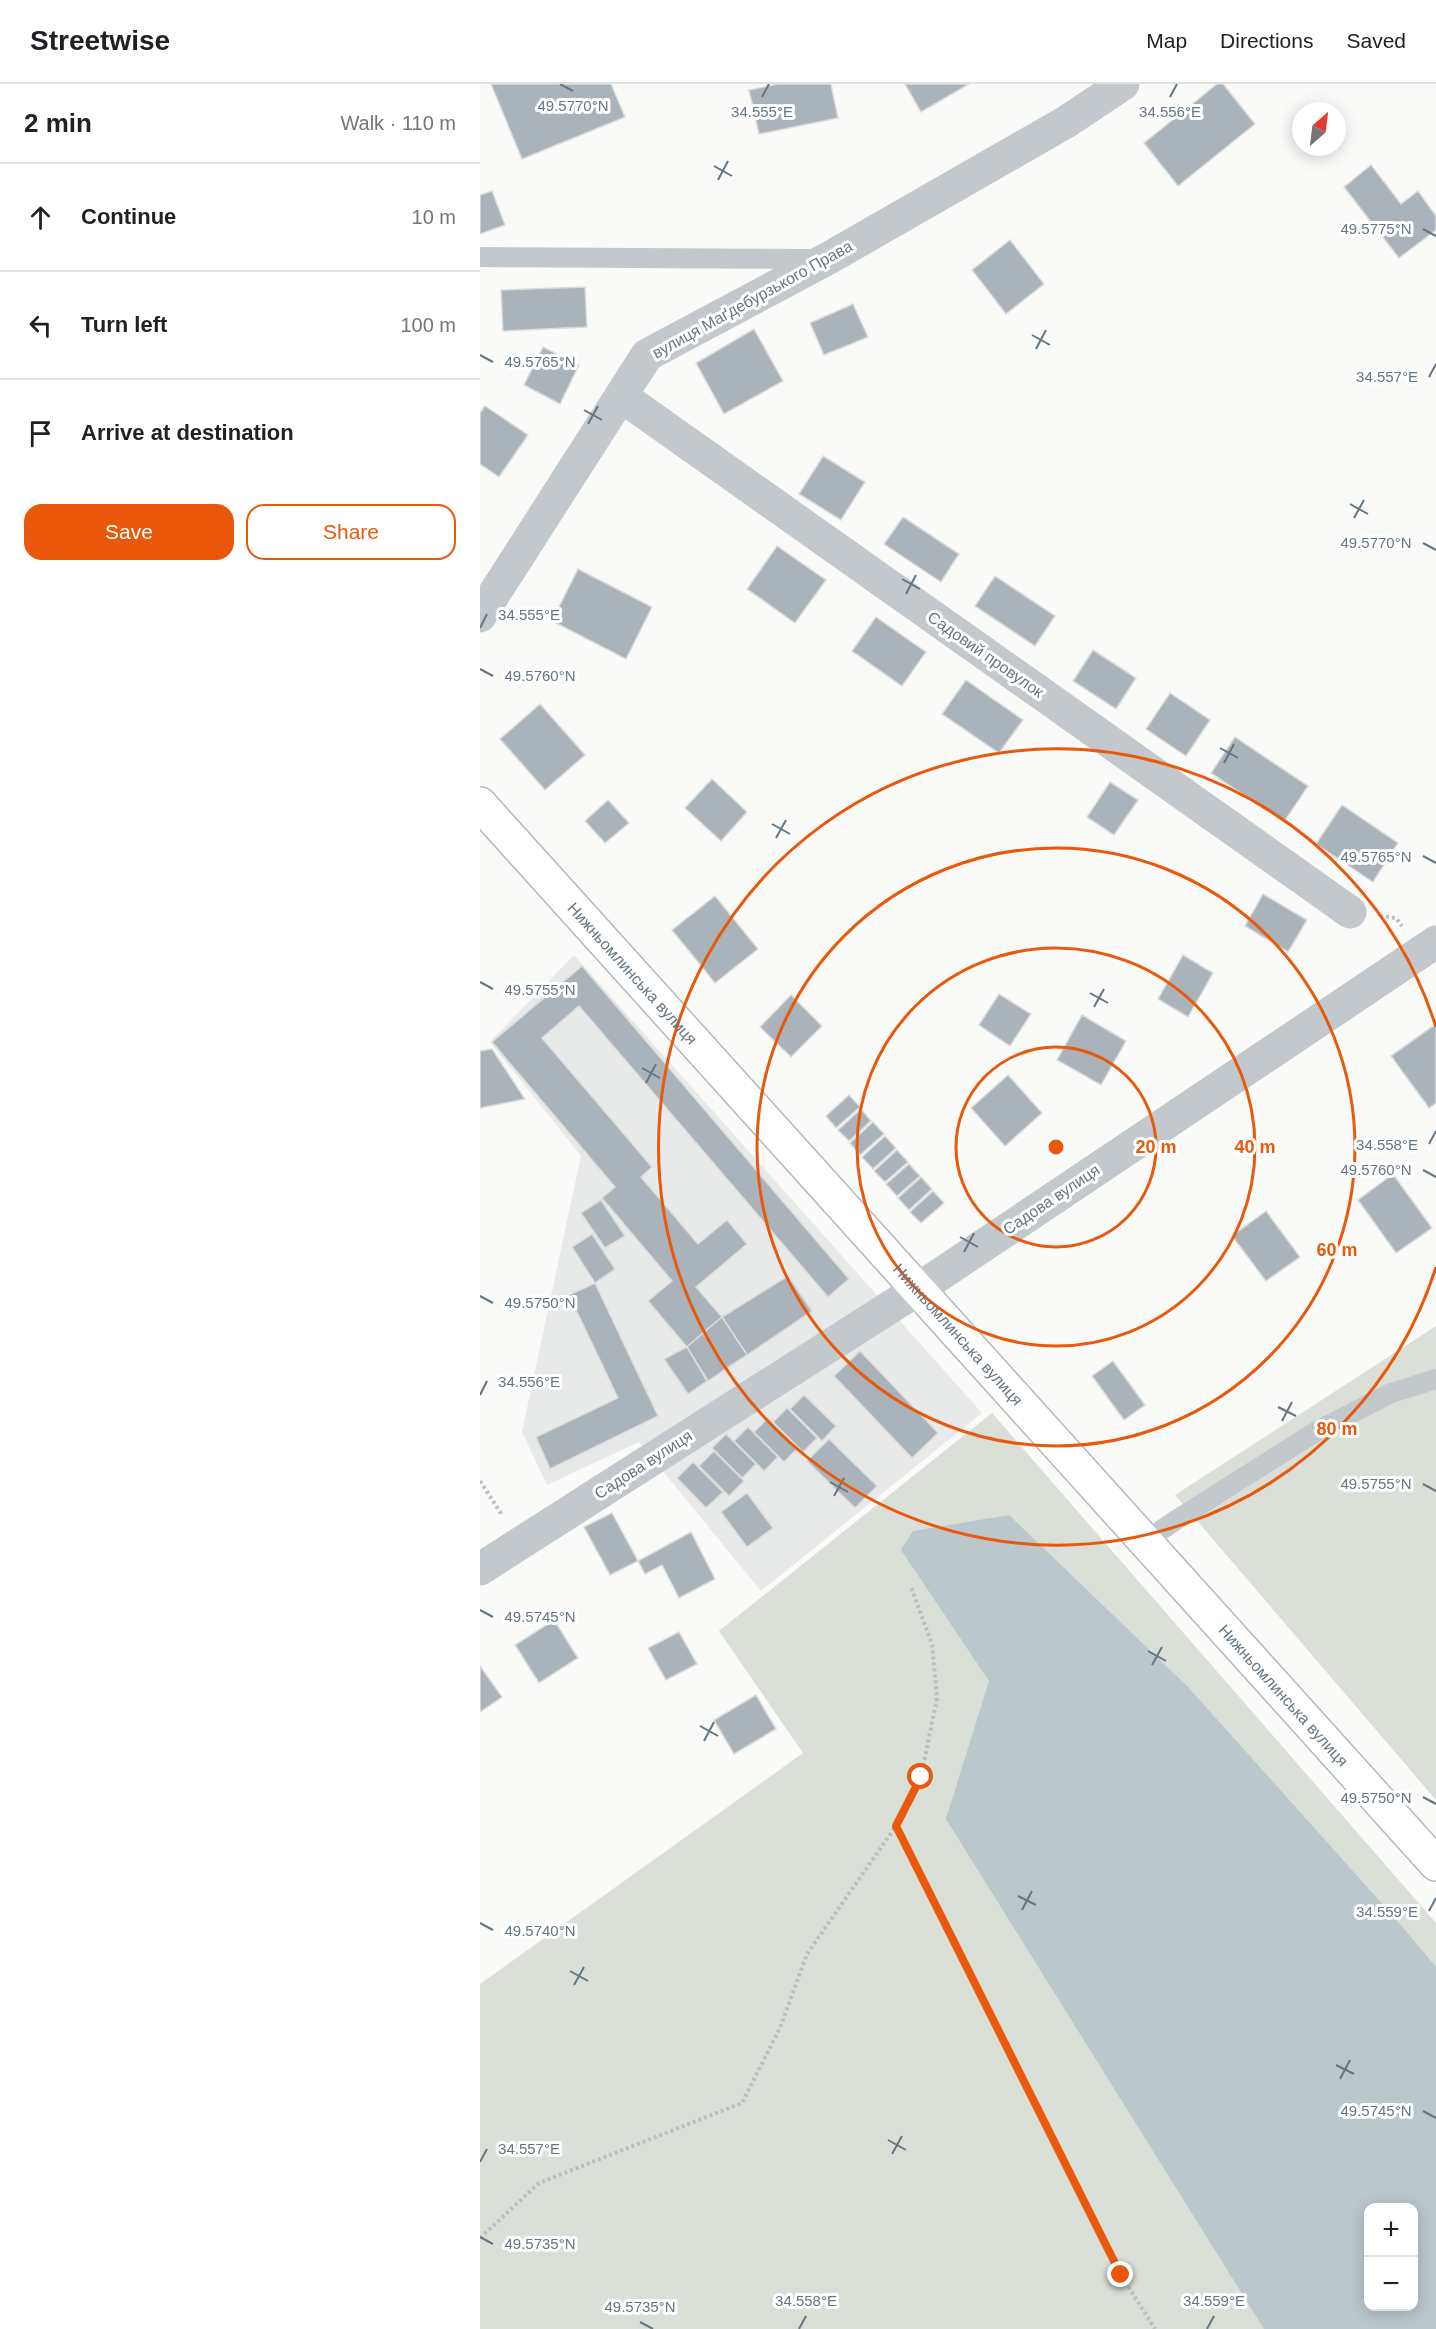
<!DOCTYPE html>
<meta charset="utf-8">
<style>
:root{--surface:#fff;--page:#f6f6f6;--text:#202124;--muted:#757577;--line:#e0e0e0;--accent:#ea580c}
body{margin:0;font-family:Arial,sans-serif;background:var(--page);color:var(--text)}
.controls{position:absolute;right:18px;bottom:18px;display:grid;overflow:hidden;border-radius:12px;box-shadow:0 3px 15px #0003}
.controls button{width:54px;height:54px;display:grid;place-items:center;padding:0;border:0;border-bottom:2px solid var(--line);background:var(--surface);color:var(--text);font:30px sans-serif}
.compass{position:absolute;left:812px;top:18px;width:54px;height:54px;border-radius:50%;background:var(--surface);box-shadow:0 3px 15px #0003;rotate:28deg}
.stop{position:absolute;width:18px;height:18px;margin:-14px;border:4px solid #ea580c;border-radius:50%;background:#fff}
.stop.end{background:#ea580c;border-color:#fff;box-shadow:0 2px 6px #0008}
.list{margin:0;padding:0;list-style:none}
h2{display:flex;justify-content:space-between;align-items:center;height:78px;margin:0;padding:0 24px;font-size:26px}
h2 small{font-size:20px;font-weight:400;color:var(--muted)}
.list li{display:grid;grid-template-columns:39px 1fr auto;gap:18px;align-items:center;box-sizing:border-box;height:108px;padding:0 24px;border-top:2px solid var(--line)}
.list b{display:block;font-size:22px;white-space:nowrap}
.list em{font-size:20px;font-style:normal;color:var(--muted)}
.actions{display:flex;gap:12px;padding:18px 24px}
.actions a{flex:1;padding:14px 0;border:2px solid var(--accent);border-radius:18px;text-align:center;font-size:21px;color:var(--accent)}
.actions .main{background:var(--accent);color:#fff}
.icon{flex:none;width:33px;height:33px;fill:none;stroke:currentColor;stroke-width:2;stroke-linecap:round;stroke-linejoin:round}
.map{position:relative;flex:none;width:956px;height:2245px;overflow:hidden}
header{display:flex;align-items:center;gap:36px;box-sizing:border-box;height:84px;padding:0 30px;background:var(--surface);border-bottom:2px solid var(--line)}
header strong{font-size:28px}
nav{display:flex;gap:33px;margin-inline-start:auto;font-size:21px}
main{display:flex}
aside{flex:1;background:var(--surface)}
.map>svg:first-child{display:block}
</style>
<header>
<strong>Streetwise</strong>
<nav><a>Map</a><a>Directions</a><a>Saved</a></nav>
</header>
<main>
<aside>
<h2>2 min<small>Walk · 110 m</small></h2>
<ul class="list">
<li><svg class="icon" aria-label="ahead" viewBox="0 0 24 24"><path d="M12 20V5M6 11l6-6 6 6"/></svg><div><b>Continue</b></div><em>10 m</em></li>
<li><svg class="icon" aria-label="left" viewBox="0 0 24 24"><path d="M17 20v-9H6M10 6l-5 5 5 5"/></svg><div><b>Turn left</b></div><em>100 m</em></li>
<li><svg class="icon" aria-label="arrive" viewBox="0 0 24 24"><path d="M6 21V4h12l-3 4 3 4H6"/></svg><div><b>Arrive at destination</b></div></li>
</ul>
<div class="actions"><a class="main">Save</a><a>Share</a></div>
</aside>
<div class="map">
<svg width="956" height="2245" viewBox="0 0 956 2245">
<rect width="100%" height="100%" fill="#fafaf8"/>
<polygon fill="#e8e9e9" points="94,871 502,1329 281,1507 159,1358 67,1401 42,1348 101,1072 10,958"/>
<g fill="#dadfd7" fill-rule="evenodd">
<polygon points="956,1242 956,1716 695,1411"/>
<path d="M512 1329 956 1839V2245H0V1900L323 1669 239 1547ZM888 2124H934V2222H888Z"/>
</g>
<path fill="#bbc7cb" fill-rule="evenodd" d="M529 1431 708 1603 914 1833 956 1883V2245H784L466 1735 509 1597 421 1466 433 1447ZM888 2124H934V2222H888Z"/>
<g fill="#aab3b9" stroke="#dcdcda" stroke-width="1.5">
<polygon points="11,0 131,0 145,33 42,75"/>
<polygon points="298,0 351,0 358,34 279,50 269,6"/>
<polygon points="425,0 489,0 441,28"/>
<polygon points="737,0 743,0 775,40 698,102 664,59"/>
<polygon points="891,81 921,120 938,107 956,132 956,146 919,174 864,103"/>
<polygon points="12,107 25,141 0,150 0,111"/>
<polygon points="530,156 564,200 526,230 492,186"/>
<polygon points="105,203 107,243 23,247 21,206"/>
<polygon points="373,220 388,253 344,271 330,239"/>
<polygon points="274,245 303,297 244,330 216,279"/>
<polygon points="63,263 99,281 80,320 44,301"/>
<polygon points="5,322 48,351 19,393 0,380 0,329"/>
<polygon points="343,372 385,398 361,436 319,410"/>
<polygon points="423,433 479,470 461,498 404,460"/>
<polygon points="297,462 346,496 315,539 267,505"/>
<polygon points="98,485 172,523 146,575 72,537"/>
<polygon points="515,492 575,532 555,562 495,522"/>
<polygon points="396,533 446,568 422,602 372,567"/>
<polygon points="613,566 656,594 636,625 593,597"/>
<polygon points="486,596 543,636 519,669 462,630"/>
<polygon points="690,609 730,636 706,672 666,645"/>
<polygon points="60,620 105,671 65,706 20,655"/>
<polygon points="755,653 828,702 804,738 731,689"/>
<polygon points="232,695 267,728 241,757 205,724"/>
<polygon points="630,698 658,716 634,751 607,733"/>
<polygon points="128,716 149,739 125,759 105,737"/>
<polygon points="862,721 918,759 893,798 836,760"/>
<polygon points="783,810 827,836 808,868 765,842"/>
<polygon points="235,812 278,865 235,899 192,846"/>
<polygon points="703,871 733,889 708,933 678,915"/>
<polygon points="102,882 369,1195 348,1213 99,922 62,954 172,1083 161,1093 218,1160 247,1136 267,1160 216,1203 242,1233 207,1263 168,1217 192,1197 122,1114 135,1103 12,958"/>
<polygon points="519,910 551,930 530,962 499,941"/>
<polygon points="311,911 342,942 311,973 280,943"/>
<polygon points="602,931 646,957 621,1001 577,976"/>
<polygon points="956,940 956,1019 949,1024 911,972"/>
<polygon points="12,965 45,1015 0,1024 0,967"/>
<polygon points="528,991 562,1029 525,1062 491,1024"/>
<polygon points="369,1011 380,1023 356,1044 346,1032"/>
<polygon points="381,1025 391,1037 369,1057 358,1046"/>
<polygon points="393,1038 404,1050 380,1071 370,1059"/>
<polygon points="405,1052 416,1064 393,1085 382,1073"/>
<polygon points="417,1066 428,1078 405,1098 394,1087"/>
<polygon points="429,1080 440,1092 417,1112 406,1100"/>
<polygon points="913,1090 952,1144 916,1169 878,1116"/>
<polygon points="441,1093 452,1105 429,1126 418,1114"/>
<polygon points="453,1107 464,1119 441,1139 430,1128"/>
<polygon points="121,1116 145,1152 125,1164 101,1129"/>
<polygon points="786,1127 820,1173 786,1197 752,1152"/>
<polygon points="112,1150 135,1185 115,1199 92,1163"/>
<polygon points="308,1192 332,1227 267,1271 242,1233"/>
<polygon points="115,1199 178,1332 70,1385 56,1353 138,1314 89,1211"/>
<polygon points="242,1233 267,1271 247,1284 223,1249"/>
<polygon points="223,1249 247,1284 228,1297 207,1263"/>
<polygon points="207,1263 227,1297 208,1310 184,1275"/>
<polygon points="380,1267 458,1349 432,1374 354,1292"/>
<polygon points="633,1277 665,1321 644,1336 612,1292"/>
<polygon points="324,1311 356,1342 342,1357 310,1325"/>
<polygon points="307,1324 337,1354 323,1368 293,1338"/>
<polygon points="288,1334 318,1364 304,1378 274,1348"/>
<polygon points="268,1343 298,1373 284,1387 254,1357"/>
<polygon points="246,1350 276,1380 262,1394 232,1364"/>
<polygon points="349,1355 397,1402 375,1424 327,1377"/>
<polygon points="234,1367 264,1397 249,1412 219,1382"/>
<polygon points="213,1378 243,1408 226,1424 197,1394"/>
<polygon points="267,1409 293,1444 267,1463 241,1428"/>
<polygon points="132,1429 158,1477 130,1491 104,1443"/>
<polygon points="211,1448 235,1495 199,1514 182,1481 165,1490 158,1477"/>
<polygon points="74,1536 98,1574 59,1599 35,1561"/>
<polygon points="199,1548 217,1580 186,1596 168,1564"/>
<polygon points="0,1582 22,1613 0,1628"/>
<polygon points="276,1611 296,1645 254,1670 234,1636"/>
</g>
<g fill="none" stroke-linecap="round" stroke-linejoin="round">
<defs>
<g id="secondary">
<path id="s1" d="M0 720 956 1780"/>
</g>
</defs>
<use href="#secondary" stroke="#b3babf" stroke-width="36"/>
<g stroke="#bbbfc2" stroke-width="4" stroke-dasharray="3 3" stroke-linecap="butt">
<polyline points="900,832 916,834 922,842"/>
<polyline points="0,1397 22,1431"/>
<polyline points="416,1742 641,2191 675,2245"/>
<polyline points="0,2154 59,2099 262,2019 300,1944 327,1870 416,1742 441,1693 457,1614 452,1560 431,1503"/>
</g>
<g stroke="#c3c8cc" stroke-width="20">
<polyline points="0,173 338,175"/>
<polyline points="666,1457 693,1438 837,1347 911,1309 956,1295"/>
</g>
<g stroke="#c3c8cc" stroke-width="33">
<polyline points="141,312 870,828"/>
<polyline points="0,532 167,271 347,175 586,38 643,0"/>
<polyline points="0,1485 437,1206 956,858"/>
</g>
<use href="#secondary" stroke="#fff" stroke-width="33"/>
</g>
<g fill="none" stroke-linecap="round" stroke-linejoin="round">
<polyline stroke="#ea580c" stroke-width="8" points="441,1693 416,1742 641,2191"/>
</g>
<path fill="none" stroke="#657683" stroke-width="2" d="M80 0 93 7M282 13 289 0M690 13 697 0M234 82 252 92M238 96 248 77M943 145 956 152M552 251 570 261M556 265 566 246M0 271 13 278M949 293 956 280M104 326 122 336M108 340 118 322M870 420 888 430M874 434 884 416M943 459 956 466M422 495 440 505M426 510 436 491M0 544 7 530M0 585 13 592M740 664 758 674M744 679 754 660M292 740 310 750M296 754 306 736M943 772 956 779M0 898 13 905M610 909 628 919M614 923 624 905M162 984 180 994M166 999 176 980M949 1060 956 1047M943 1086 956 1093M480 1153 498 1163M484 1168 494 1149M0 1212 13 1219M0 1311 7 1297M798 1323 816 1332M802 1337 812 1318M350 1398 368 1408M943 1400 956 1407M354 1412 364 1394M0 1526 13 1533M668 1567 686 1577M672 1581 682 1563M220 1642 238 1652M224 1657 234 1638M943 1713 956 1720M538 1812 556 1821M542 1826 552 1807M949 1827 956 1814M0 1839 13 1846M90 1887 108 1897M94 1901 104 1883M856 1981 874 1990M860 1995 870 1976M943 2027 956 2034M408 2056 426 2066M412 2070 422 2052M0 2078 7 2065M0 2153 13 2160M160 2238 173 2245M319 2245 326 2232M727 2245 734 2232"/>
<g fill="none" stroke="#e8590c" stroke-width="3">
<circle cx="576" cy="1063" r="100"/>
<circle cx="576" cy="1063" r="199"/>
<circle cx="576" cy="1063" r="299"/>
<path d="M956 1183A398 398 0 1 1 956 943"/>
</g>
<g text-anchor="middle" stroke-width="6" stroke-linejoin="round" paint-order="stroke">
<g font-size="16" fill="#657683" stroke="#fff">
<text transform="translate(272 215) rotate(-29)" y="6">вулиця Маґдебурзького Права</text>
<text transform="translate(506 570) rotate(35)" y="6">Садовий провулок</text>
<text dy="6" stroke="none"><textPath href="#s1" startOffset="228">Нижньомлинська вулиця</textPath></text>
<text transform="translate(571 1115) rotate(-34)" y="6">Садова вулиця</text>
<text dy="6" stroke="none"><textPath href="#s1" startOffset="714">Нижньомлинська вулиця</textPath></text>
<text transform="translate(163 1380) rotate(-33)" y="6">Садова вулиця</text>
<text dy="6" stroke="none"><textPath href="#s1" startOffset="1200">Нижньомлинська вулиця</textPath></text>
</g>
</g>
<g font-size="15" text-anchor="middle" fill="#657683" stroke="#fff" stroke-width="6" stroke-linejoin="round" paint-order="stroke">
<text x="93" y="27">49.5770°N</text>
<text x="282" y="33">34.555°E</text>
<text x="690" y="33">34.556°E</text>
<text x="896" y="150">49.5775°N</text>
<text x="60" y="283">49.5765°N</text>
<text x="907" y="298">34.557°E</text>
<text x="896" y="464">49.5770°N</text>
<text x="49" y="536">34.555°E</text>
<text x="60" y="597">49.5760°N</text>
<text x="896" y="778">49.5765°N</text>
<text x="60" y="911">49.5755°N</text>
<text x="907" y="1066">34.558°E</text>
<text x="896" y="1091">49.5760°N</text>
<text x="60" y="1224">49.5750°N</text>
<text x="49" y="1303">34.556°E</text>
<text x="896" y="1405">49.5755°N</text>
<text x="60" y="1538">49.5745°N</text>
<text x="896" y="1719">49.5750°N</text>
<text x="907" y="1833">34.559°E</text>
<text x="60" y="1852">49.5740°N</text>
<text x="896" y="2032">49.5745°N</text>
<text x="49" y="2070">34.557°E</text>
<text x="60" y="2165">49.5735°N</text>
<text x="326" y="2222">34.558°E</text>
<text x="734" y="2222">34.559°E</text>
<text x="160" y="2228">49.5735°N</text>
</g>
<circle cx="576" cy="1063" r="9" fill="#e8590c" stroke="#fff" stroke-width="3"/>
<g font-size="18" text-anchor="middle" font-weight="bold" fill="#e8590c" stroke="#fff" stroke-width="6" stroke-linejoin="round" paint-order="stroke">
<text x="676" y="1069">20 m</text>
<text x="775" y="1069">40 m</text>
<text x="857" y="1172">60 m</text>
<text x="857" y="1351">80 m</text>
</g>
</svg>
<div class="controls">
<button>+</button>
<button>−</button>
</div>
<svg class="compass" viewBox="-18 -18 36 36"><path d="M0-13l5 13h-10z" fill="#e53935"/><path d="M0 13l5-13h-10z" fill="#757577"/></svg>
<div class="stop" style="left:441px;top:1693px"></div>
<div class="stop end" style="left:641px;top:2191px"></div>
</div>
</main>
